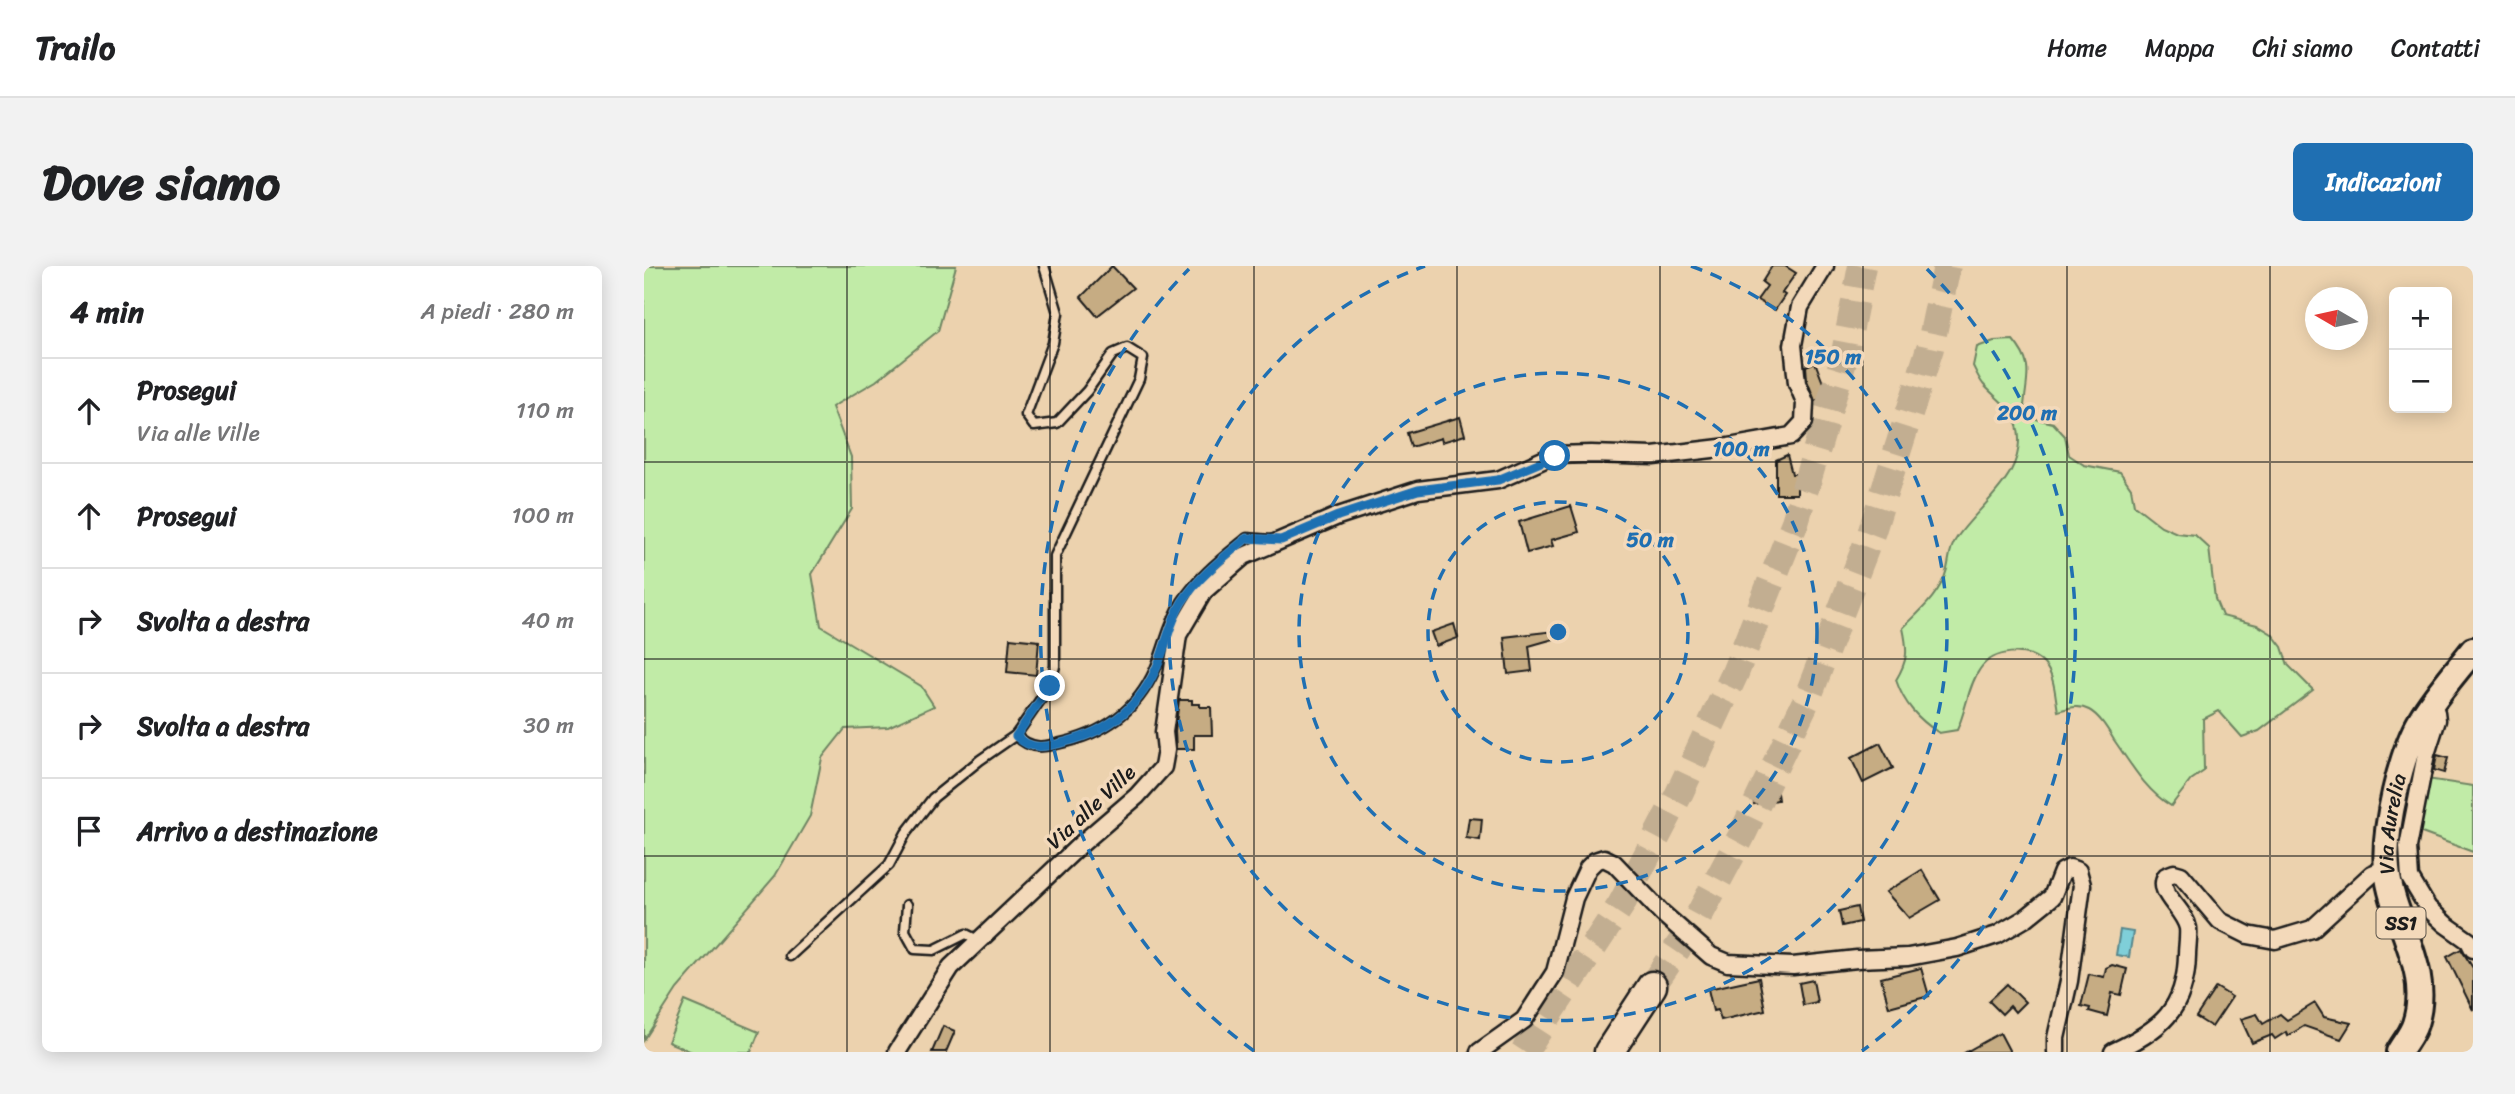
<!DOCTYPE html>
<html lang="it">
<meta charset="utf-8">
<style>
:root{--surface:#fff;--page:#f2f2f2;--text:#202124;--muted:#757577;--line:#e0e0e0;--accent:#1f6fb2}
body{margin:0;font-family:Sriracha,sans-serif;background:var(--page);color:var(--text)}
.controls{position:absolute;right:21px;top:21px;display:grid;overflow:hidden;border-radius:10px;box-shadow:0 4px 18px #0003}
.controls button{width:63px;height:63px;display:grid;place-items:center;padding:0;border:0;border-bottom:2px solid var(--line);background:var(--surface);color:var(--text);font:35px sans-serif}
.compass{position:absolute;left:1661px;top:21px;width:63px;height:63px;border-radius:50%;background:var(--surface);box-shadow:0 4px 18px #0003;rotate:279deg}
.stop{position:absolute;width:21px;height:21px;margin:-16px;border:5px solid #1f6fb2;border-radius:50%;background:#fff}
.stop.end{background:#1f6fb2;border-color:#fff;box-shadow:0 2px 7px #0008}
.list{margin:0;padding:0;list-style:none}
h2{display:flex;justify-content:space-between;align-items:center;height:91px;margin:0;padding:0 28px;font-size:30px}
h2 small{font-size:23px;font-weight:400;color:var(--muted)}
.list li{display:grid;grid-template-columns:46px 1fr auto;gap:21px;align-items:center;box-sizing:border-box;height:105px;padding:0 28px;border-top:2px solid var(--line)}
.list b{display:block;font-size:26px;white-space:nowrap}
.list p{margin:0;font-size:23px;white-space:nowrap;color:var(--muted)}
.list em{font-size:23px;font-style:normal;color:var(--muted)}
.icon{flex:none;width:38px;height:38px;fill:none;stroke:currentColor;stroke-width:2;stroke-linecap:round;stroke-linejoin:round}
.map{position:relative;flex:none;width:1829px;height:786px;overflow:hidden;border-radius:10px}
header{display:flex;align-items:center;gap:42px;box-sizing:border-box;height:98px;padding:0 35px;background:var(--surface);border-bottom:2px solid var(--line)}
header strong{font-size:33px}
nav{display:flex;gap:38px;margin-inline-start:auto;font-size:24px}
.intro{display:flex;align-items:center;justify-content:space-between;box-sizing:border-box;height:168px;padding:0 42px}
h1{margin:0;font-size:49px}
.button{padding:18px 32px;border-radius:10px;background:var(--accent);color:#fff;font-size:24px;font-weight:700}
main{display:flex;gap:42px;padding:0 42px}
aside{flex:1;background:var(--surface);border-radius:10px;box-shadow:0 4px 18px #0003}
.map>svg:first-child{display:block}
</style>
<header>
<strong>Trailo</strong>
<nav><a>Home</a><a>Mappa</a><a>Chi siamo</a><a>Contatti</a></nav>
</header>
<div class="intro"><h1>Dove siamo</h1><a class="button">Indicazioni</a></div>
<main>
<aside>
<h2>4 min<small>A piedi · 280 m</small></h2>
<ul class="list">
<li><svg class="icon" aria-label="ahead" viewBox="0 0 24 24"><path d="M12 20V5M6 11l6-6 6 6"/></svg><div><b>Prosegui</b><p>Via alle Ville</p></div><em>110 m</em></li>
<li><svg class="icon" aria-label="ahead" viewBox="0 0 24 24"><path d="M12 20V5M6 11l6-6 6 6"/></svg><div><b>Prosegui</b></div><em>100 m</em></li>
<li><svg class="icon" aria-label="right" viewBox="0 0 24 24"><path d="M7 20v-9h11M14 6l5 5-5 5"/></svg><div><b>Svolta a destra</b></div><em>40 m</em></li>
<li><svg class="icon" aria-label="right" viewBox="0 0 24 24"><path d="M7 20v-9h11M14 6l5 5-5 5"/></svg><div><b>Svolta a destra</b></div><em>30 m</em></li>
<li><svg class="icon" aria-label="arrive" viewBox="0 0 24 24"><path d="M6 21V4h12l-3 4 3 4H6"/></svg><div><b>Arrivo a destinazione</b></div></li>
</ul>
</aside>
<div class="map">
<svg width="1829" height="786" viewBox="0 0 1829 786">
<rect width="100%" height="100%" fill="#ecd2ae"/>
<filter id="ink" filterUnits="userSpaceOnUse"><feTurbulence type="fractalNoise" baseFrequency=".0143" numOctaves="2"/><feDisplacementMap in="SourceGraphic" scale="14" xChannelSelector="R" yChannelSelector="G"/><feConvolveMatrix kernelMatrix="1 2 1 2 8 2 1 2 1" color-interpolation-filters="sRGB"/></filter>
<g filter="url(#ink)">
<g fill="#c1eba7" stroke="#6e8462" stroke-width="2">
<polygon points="0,0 312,0 294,65 232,115 188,141 207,191 208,243 168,308 177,360 277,420 290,440 244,461 201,463 178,492 166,550 131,610 33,723 0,774"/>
<path d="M1369 74C1390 99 1383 109 1380 140L1392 153 1409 157 1421 170 1425 189 1440 199 1476 206 1487 222 1490 239 1517 260 1533 267 1551 269 1565 282 1571 333 1578 350 1613 359 1628 368 1638 381 1644 399 1669 424 1615 465 1598 471 1575 445 1559 453 1560 505 1547 514 1527 540C1501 524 1487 498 1470 474 1464 464 1456 450 1445 444 1434 438 1425 442 1414 445 1411 430 1411 410 1400 398 1383 380 1349 384 1336 403 1324 420 1322 445 1313 464L1295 467C1274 453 1260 438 1252 414 1264 394 1264 385 1259 362 1276 345 1297 327 1303 303 1306 291 1305 283 1312 273 1335 238 1386 208 1373 159 1369 142 1350 131 1339 118 1335 113 1332 106 1329 100L1333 81 1350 75Z"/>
<polygon points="1783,513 1829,520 1829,586 1775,566"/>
<polygon points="41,735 115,766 107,786 48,786 24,776"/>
</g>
<polygon fill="#7fcfd9" stroke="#57878d" stroke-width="2" points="1476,664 1489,666 1485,691 1472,689"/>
<g fill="#c6ac83" stroke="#1c1c1c" stroke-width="2">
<polygon points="468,0 489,22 453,50 437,31"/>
<polygon points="1128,0 1141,0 1152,7 1138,27 1141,29 1131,44 1113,34 1123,20 1118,16"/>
<polygon points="1171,96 1184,130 1171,135 1163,114 1162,100"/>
<polygon points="816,151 821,169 798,176 797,172 767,181 763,167"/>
<polygon points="1143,189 1148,208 1153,208 1153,228 1132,228 1132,194"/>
<polygon points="927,240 935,266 907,274 909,280 883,287 875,256"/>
<polygon points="810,358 814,372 792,380 787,366"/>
<polygon points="911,365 913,372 885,380 888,405 864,408 860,371"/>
<polygon points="366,372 395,375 392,409 363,406"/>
<polygon points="535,434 548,434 548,438 556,438 556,441 567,441 568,469 550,469 550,483 532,483 531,466"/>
<polygon points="1236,477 1249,502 1219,517 1207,492"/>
<polygon points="1793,489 1804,492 1800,507 1790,504"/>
<polygon points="1132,521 1134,534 1110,538 1108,525"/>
<polygon points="825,552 838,553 836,574 822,572"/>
<polygon points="1278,604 1296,634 1265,652 1242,626"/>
<polygon points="1213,641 1216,656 1198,660 1195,645"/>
<polygon points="1817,683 1829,702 1829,744 1803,691"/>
<polygon points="1468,699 1483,703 1477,729 1468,727 1463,750 1445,745 1446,742 1437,740 1445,708 1460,711 1462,702"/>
<polygon points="1277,702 1285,730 1245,741 1237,712"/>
<polygon points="1115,712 1121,744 1077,754 1074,744 1069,745 1064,723"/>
<polygon points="1169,714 1173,736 1159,739 1155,717"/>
<polygon points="1363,718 1381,736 1371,746 1366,740 1358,748 1345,735"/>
<polygon points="1572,721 1588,731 1568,761 1552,751"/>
<polygon points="1671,737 1680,751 1707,757 1697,773 1660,760 1644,770 1642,766 1631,773 1628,769 1608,777 1597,753 1613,748 1619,758 1636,748 1643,754"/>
<polygon points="299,760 311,765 302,786 288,786"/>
<polygon points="1356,767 1366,786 1322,786"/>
</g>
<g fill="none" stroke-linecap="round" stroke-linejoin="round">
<g stroke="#c2ae91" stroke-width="28" stroke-dasharray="28 14" stroke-linecap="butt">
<polyline points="1008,720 1052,655 1097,571 1163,433 1228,265 1286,82 1303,0"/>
<polyline points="880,786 977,639 1034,530 1091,407 1151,256 1200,92 1218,0"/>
</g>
<defs>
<g id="lane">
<path d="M400 0 414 47 409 77 382 149 390 160 413 157 443 125 469 88 483 82 499 92 495 113 411 290V400L406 420 372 469C387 485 402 481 421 476 466 465 498 439 514 396 522 375 526 355 538 336 555 310 579 292 603 272L627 274"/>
<polyline points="263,639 261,665 271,683 290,684 322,668 336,675"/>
<polyline points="146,690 245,599 262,567 289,532 336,494 372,469"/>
</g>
<g id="street">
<polyline points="1786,440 1792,446 1793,454 1782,488 1764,581 1766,612 1784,642 1801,658 1825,675 1829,683"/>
<polyline points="253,786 307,701 436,579 493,530 519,501 522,484 520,466 534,369 560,325 600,290 694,250 774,224 854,214 910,189 947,188 1009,190 1085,181 1147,170 1160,156 1161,136 1153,117 1149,79 1156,41 1181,0"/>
<polyline points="835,786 880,754 911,706 930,632 944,602 951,595 960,592 970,597 1018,647 1067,690 1084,697 1149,700 1213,693 1264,691 1313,682 1353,669 1382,652 1408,631 1418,606 1426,602 1434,605 1438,619 1425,715 1412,772 1412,786"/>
<path d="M1469 786C1516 764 1542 744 1543 689 1543 681 1545 670 1544 662 1540 642 1512 627 1522 610L1530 607 1537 609 1576 655 1604 669 1631 674 1668 663 1728 608 1743 602"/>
</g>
<g id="primary">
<path id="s1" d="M1755 786C1760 777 1768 768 1771 758 1789 703 1748 656 1743 603 1739 563 1757 487 1777 453 1792 428 1811 407 1829 384"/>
</g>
<polyline id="highway" points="965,786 1008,720"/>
</defs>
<use href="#lane" stroke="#1c1c1c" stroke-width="13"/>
<use href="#street" stroke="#1c1c1c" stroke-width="21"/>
<use href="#primary" stroke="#1c1c1c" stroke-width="30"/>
<use href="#highway" stroke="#1c1c1c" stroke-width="33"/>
<use href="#lane" stroke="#f3d9ba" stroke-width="8"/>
<use href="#street" stroke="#f3d9ba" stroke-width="16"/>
<use href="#primary" stroke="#f3d9ba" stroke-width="24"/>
<use href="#highway" stroke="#f3d9ba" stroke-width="28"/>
</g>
</g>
<g fill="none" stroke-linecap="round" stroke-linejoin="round" filter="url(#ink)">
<path stroke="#1f6fb2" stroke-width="9" d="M406 420 372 470C387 485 402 481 421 476 466 465 498 439 515 396 523 375 526 356 538 336 555 310 579 292 603 272L637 274 694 250 774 224 854 214 911 190"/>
</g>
<path fill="none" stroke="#1c1c1c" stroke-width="2" stroke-opacity="0.55" d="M203 0V786M406 0V786M610 0V786M813 0V786M1016 0V786M1219 0V786M1423 0V786M1626 0V786M0 196H1829M0 393H1829M0 590H1829"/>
<g fill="none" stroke="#1f6fb2" stroke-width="3.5" stroke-dasharray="12 9">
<circle cx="914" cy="366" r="130"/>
<circle cx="914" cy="366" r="259"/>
<path d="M1047 0A389 389 0 1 1 781 0"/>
<path d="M610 785A518 518 0 0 1 545 3M1283 3A518 518 0 0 1 1218 785"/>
</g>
<g text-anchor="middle" stroke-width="7" stroke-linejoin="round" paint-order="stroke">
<rect fill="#f3d9ba" stroke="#5c554b" stroke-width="2" x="1732.5" y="641.5" width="49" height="31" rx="5"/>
<g font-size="19" font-weight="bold" fill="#1c1c1c">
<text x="1757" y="664">SS1</text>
</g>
<g font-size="21" fill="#1c1c1c" stroke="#f3d9ba">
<text transform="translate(447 541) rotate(-43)" y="7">Via alle Ville</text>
<text dy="7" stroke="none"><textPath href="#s1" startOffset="238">Via Aurelia</textPath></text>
</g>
</g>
<circle cx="914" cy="366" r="10" fill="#1f6fb2" stroke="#f3d9ba" stroke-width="3.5"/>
<g font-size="21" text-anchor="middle" font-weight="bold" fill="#1f6fb2" stroke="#f3d9ba" stroke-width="7" stroke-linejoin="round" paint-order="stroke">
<text x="1189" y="98">150 m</text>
<text x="1383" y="154">200 m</text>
<text x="1097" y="190">100 m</text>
<text x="1006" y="281">50 m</text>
</g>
</svg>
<div class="controls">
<button>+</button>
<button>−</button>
</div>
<svg class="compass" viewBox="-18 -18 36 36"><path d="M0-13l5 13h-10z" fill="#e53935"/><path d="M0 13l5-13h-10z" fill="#757577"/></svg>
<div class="stop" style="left:911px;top:190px"></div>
<div class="stop end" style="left:406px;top:420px"></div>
</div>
</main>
